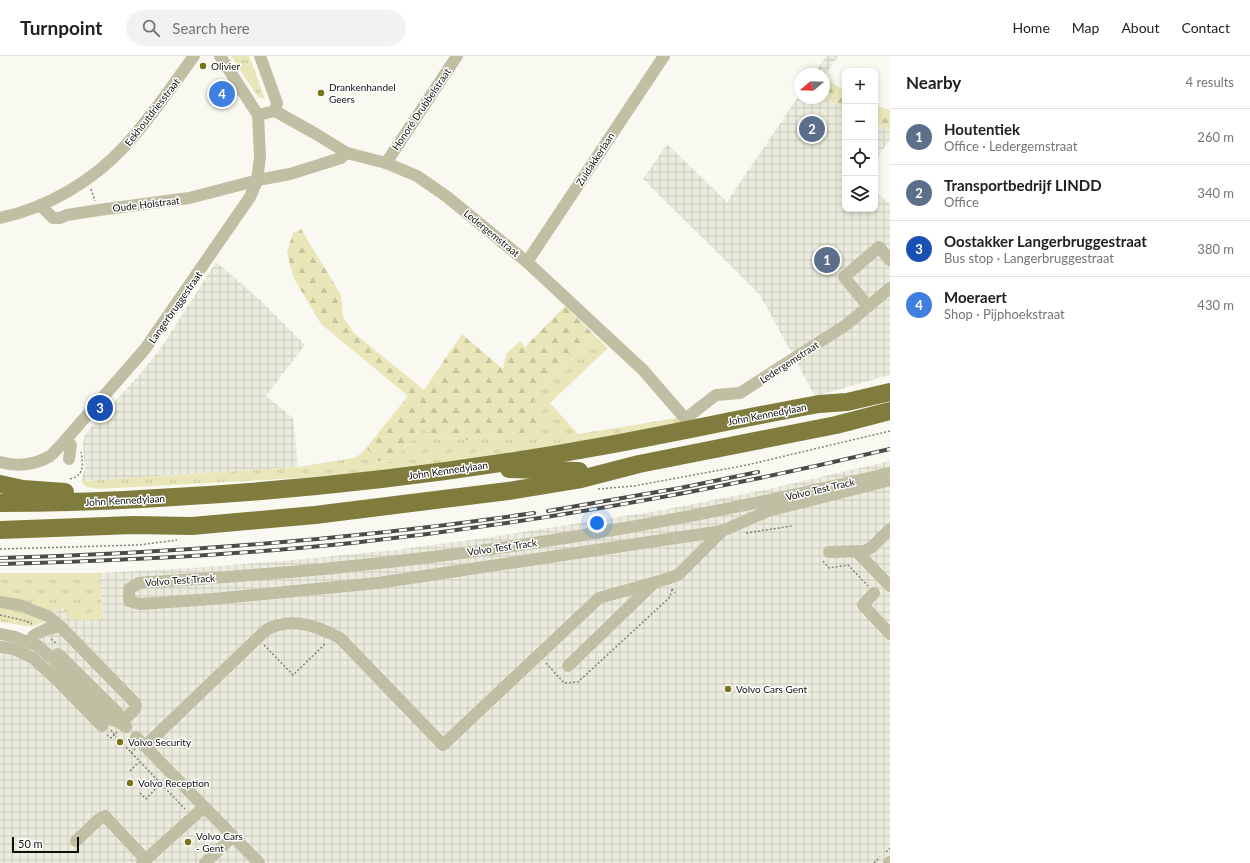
<!DOCTYPE html>
<meta charset="utf-8">
<style>
:root{--surface:#fff;--page:#f2f2f2;--text:#202124;--muted:#757577;--line:#e0e0e0;--accent:#111827}
body{margin:0;font-family:Lato,sans-serif;background:var(--page);color:var(--text)}
.controls{position:absolute;right:12px;top:12px;display:grid;overflow:hidden;border-radius:8px;box-shadow:0 2px 6px #0003}
.controls button{width:36px;height:36px;display:grid;place-items:center;padding:0;border:0;border-bottom:1px solid var(--line);background:var(--surface);color:var(--text);font:20px sans-serif}
.compass{position:absolute;left:794px;top:12px;width:36px;height:36px;border-radius:50%;background:var(--surface);box-shadow:0 2px 6px #0003;rotate:251deg}
.scale{position:absolute;left:12px;bottom:10px;width:67px;box-sizing:border-box;padding-left:4px;border:2px solid #0f0f0c;border-top:0;font-size:11px;line-height:14px;white-space:nowrap;color:#0f0f0c;-webkit-text-stroke:3px #fff;paint-order:stroke}
.you{position:absolute;left:597px;top:467px;width:14px;height:14px;margin:-10px;border:3px solid #fff;border-radius:50%;background:#1a73e8;box-shadow:0 0 0 6px #1a73e833}
.badge{display:grid;place-items:center;width:26px;height:26px;border-radius:50%;background:var(--accent);color:#fff;font-size:13px;font-weight:700}
.pin{position:absolute;translate:-50% -50%;border:2px solid #fff;box-shadow:0 1px 4px #0006}
.list{margin:0;padding:0;list-style:none}
h2{display:flex;justify-content:space-between;align-items:center;height:52px;margin:0;padding:0 16px;font-size:17px}
h2 small{font-size:13px;font-weight:400;color:var(--muted)}
.list li{display:grid;grid-template-columns:26px 1fr auto;gap:12px;align-items:center;box-sizing:border-box;height:56px;padding:0 16px;border-top:1px solid var(--line)}
.list b{display:block;font-size:15px;white-space:nowrap}
.list p{margin:0;font-size:13px;white-space:nowrap;color:var(--muted)}
.list em{font-size:13px;font-style:normal;color:var(--muted)}
.icon{flex:none;width:22px;height:22px;fill:none;stroke:currentColor;stroke-width:2;stroke-linecap:round;stroke-linejoin:round}
.map{position:relative;flex:none;width:890px;height:807px;overflow:hidden}
header{display:flex;align-items:center;gap:24px;box-sizing:border-box;height:56px;padding:0 20px;background:var(--surface);border-bottom:1px solid var(--line)}
header strong{font-size:19px}
nav{display:flex;gap:22px;margin-inline-start:auto;font-size:14px}
.search{width:280px;height:36px;background:var(--page);display:flex;align-items:center;gap:10px;box-sizing:border-box;padding:0 14px;border-radius:22px;color:var(--muted);font-size:15px}
main{display:flex}
aside{flex:1;background:var(--surface)}
.map>svg:first-child{display:block}
</style>
<header>
<strong>Turnpoint</strong>
<div class="search"><svg class="icon" aria-label="search" viewBox="0 0 24 24"><circle cx="10" cy="10" r="6"/><path d="M15 15l6 6"/></svg>Search here</div>
<nav><a>Home</a><a>Map</a><a>About</a><a>Contact</a></nav>
</header>
<main>
<div class="map">
<svg width="890" height="807" viewBox="0 0 890 807">
<defs>
<pattern id="industrial-grid" width="8" height="8" patternUnits="userSpaceOnUse"><rect width="8" height="8" fill="#ececde"/><path d="M0 4h8M4 0v8" fill="none" stroke="#c9c9bd"/></pattern>
<pattern id="grass-tufts" width="24" height="20" patternUnits="userSpaceOnUse"><rect width="24" height="20" fill="#e9e7b9"/><path d="M3 7l-1-3M5 7V3M7 7l1-3M15 17l-1-3M17 17v-4M19 17l1-3" fill="none" stroke="#c7c59e"/></pattern>
<pattern id="forest-firs" width="22" height="20" patternUnits="userSpaceOnUse"><rect width="22" height="20" fill="#e9e7b9"/><path d="M5 1l3.5 6h-7zM16 11l3.5 6h-7z" fill="#c7c59e"/></pattern>
</defs>
<rect width="100%" height="100%" fill="#f9f9f2"/>
<g fill="url(#industrial-grid)">
<polygon points="826,0 838,0 824,21 824,18 814,18"/>
<polygon points="800,38 800,42 823,42 845,52 845,153 875,153 875,136 890,148 890,319 815,340 760,239 643,123 667,88 727,146"/>
<polygon points="875,67 890,74 890,83 875,106"/>
<polygon points="216,206 260,244 305,289 266,340 293,362 298,411 81,425 85,413 83,388 85,378 141,317 161,292"/>
<polygon points="890,405 890,807 0,807 0,593 12,595 61,551 103,563 99,517 192,512 283,505 395,494 478,483 663,454 764,434"/>
</g>
<g fill="url(#grass-tufts)">
<polygon points="231,0 249,0 265,43 258,41"/>
<polygon points="595,280 608,292 550,347 578,378 677,362 681,370 509,400 355,419 99,433 87,431 81,425 298,411 353,402 361,398 366,392 378,405 391,406 421,373 438,380 467,384 499,378 521,378 531,351 540,334"/>
<path d="M0 517H99L103 564 72 565 61 551C51 560 40 573 25 570 17 569 9 566 0 566Z"/>
</g>
<g fill="url(#forest-firs)">
<polygon points="824,21 845,35 844,38 845,39 845,52 823,42"/>
<polygon points="875,49 890,54 890,74 875,67"/>
<polygon points="301,173 341,239 343,261 354,277 424,334 462,278 503,313 506,298 520,285 525,291 565,250 595,280 540,334 531,351 540,370 521,378 499,378 467,384 438,380 421,373 391,406 378,405 366,392 408,340 321,268 293,221 287,196 293,177"/>
</g>
<g fill="none" stroke-linecap="round" stroke-linejoin="round">
<g stroke="#82827d" stroke-width="1.5" stroke-dasharray="2 2" stroke-linecap="butt">
<polyline points="91,133 95,145"/>
<path d="M70 423C85 419 83 409 81 396"/>
<polyline points="598,433 634,430 747,409 890,375"/>
<polyline points="746,477 792,470"/>
<polyline points="0,493 138,489 177,484"/>
<polyline points="823,505 829,512 848,509 868,530"/>
<polyline points="672,533 675,537"/>
<polyline points="0,559 26,565 32,568"/>
<polyline points="51,583 57,588"/>
<polyline points="264,589 293,619 326,587"/>
<polyline points="546,607 564,627 578,626 670,541 672,533"/>
<polyline points="111,674 116,681"/>
<polyline points="107,679 111,682 117,676"/>
<polyline points="126,691 185,753"/>
<polyline points="131,697 135,693"/>
<polyline points="130,715 139,706"/>
<polyline points="140,737 146,743 160,728"/>
<polyline points="886,796 890,792"/>
<polyline points="874,807 880,801"/>
</g>
<g stroke="#c0bfa3" stroke-width="12">
<polyline points="260,0 277,47 275,55"/>
<polyline points="258,59 275,55 316,78 347,97 386,107 417,120 446,140 527,206 643,314 689,367"/>
<polyline points="386,107 457,0"/>
<polyline points="40,149 53,162 60,162 67,159 99,154 189,142 263,123 290,118 341,102 347,97"/>
<path d="M0 162C47 152 93 125 125 90 151 62 172 30 194 0"/>
<polyline points="527,206 664,0"/>
<polyline points="868,250 844,221 879,191 890,204"/>
<polyline points="685,363 716,339 740,337 846,269 890,232"/>
<polyline points="66,384 71,389 69,403"/>
<path d="M0 406C16 411 35 409 50 400 54 397 58 392 61 389L145 293 250 141 257 125 260 101 258 59 220 0"/>
<path d="M890 417C713 459 533 492 352 510 281 518 210 522 139 527L129 533V545L140 548 213 543 378 527 722 475 768 455 890 424"/>
<polyline points="829,496 865,495 872,491 890,473"/>
<polyline points="857,496 890,530"/>
<polyline points="874,537 863,549 890,578"/>
<polyline points="0,546 19,549 48,560 61,571"/>
<polyline points="0,578 15,581 38,590 54,604 109,663 119,666 126,671"/>
<path d="M33 580C42 574 50 571 61 571L135 647 136 650 135 653 121 667"/>
<polyline points="0,591 14,593 33,602 58,625 102,670"/>
<polyline points="58,598 117,656 119,666"/>
<polyline points="568,610 654,527"/>
<polyline points="136,681 259,807"/>
<path d="M145 690 266 574C291 560 317 570 340 582L443 689 599 542 663 524 678 519 722 475"/>
<polyline points="76,785 99,763 105,760 146,804"/>
<polyline points="142,807 204,751"/>
<polyline points="205,807 233,780"/>
<polyline points="889,807 890,806"/>
</g>
<g stroke="#807c3e" stroke-width="18">
<polyline points="509,413 579,415"/>
<polyline points="0,428 23,433 65,436"/>
<path d="M0 447C58 447 116 445 174 441 318 433 461 416 603 390 675 377 747 361 819 348L847 346 890 336"/>
<polyline points="0,474 133,469 192,470 315,459 508,435 581,423 639,408 836,369 890,355"/>
</g>
<defs>
<g id="rail">
<polyline points="548,455 680,432 758,416"/>
<path d="M0 502C179 497 357 483 534 457"/>
<path d="M0 508C117 505 235 499 352 487 533 467 713 435 890 393"/>
</g>
</defs>
<use href="#rail" stroke="#4b4b47" stroke-width="4"/>
<use href="#rail" stroke="#fff" stroke-width="2.5" stroke-dasharray="8" stroke-linecap="butt"/>
</g>
<g fill="#7a7418" stroke="#fff" stroke-width="1.5">
<circle cx="203" cy="10" r="4"/>
<circle cx="321" cy="37" r="4"/>
<circle cx="728" cy="633" r="4"/>
<circle cx="120" cy="686" r="4"/>
<circle cx="130" cy="727" r="4"/>
<circle cx="188" cy="786" r="4"/>
</g>
<g text-anchor="middle" stroke-width="3" stroke-linejoin="round" paint-order="stroke">
<g font-size="10" fill="#0f0f0c" stroke="#fff" text-anchor="start">
<text x="211" y="14">Olivier</text>
<text x="329" y="35">Drankenhandel<tspan x="329" dy="12">Geers</tspan></text>
<text x="736" y="637">Volvo Cars Gent</text>
<text x="128" y="690">Volvo Security</text>
<text x="138" y="731">Volvo Reception</text>
<text x="196" y="784">Volvo Cars<tspan x="196" dy="12">- Gent</tspan></text>
</g>
<g font-size="10" fill="#0f0f0c" stroke="#fff">
<text transform="translate(421 53) rotate(-56)" y="4">Honoré Drubbelstraat</text>
<text transform="translate(152 56) rotate(-52)" y="4">Eekhoutdriesstraat</text>
<text transform="translate(595 103) rotate(-57)" y="4">Zuidakkerlaan</text>
<text transform="translate(146 148) rotate(-7)" y="4">Oude Holstraat</text>
<text transform="translate(492 177) rotate(39)" y="4">Ledergemstraat</text>
<text transform="translate(175 251) rotate(-55)" y="4">Langerbruggestraat</text>
<text transform="translate(789 306) rotate(-33)" y="4">Ledergemstraat</text>
<text transform="translate(767 358) rotate(-11)" y="4">John Kennedylaan</text>
<text transform="translate(448 414) rotate(-8)" y="4">John Kennedylaan</text>
<text transform="translate(820 433) rotate(-13)" y="4">Volvo Test Track</text>
<text transform="translate(125 444) rotate(-3)" y="4">John Kennedylaan</text>
<text transform="translate(502 491) rotate(-8)" y="4">Volvo Test Track</text>
<text transform="translate(180 524) rotate(-4)" y="4">Volvo Test Track</text>
</g>
</g>
</svg>
<div class="controls">
<button>+</button>
<button>−</button>
<button><svg class="icon" aria-label="locate" viewBox="0 0 24 24"><circle cx="12" cy="12" r="6"/><path d="M12 2v4M12 18v4M2 12h4M18 12h4"/></svg></button>
<button><svg class="icon" aria-label="layers" viewBox="0 0 24 24"><path d="M12 4l9 5-9 5-9-5zM3 14l9 5 9-5"/></svg></button>
</div>
<svg class="compass" viewBox="-18 -18 36 36"><path d="M0-13l5 13h-10z" fill="#e53935"/><path d="M0 13l5-13h-10z" fill="#757577"/></svg>
<div class="scale">50 m</div>
<div class="you"></div>
<div class="pin badge" style="left:827px;top:204px;background:#5c6f8a">1</div>
<div class="pin badge" style="left:812px;top:73px;background:#5c6f8a">2</div>
<div class="pin badge" style="left:100px;top:352px;background:#1a4fb4">3</div>
<div class="pin badge" style="left:222px;top:38px;background:#3f7fe0">4</div>
</div>
<aside>
<h2>Nearby<small>4 results</small></h2>
<ul class="list">
<li><span class="badge" style="background:#5c6f8a">1</span><div><b>Houtentiek</b><p>Office · Ledergemstraat</p></div><em>260 m</em></li>
<li><span class="badge" style="background:#5c6f8a">2</span><div><b>Transportbedrijf LINDD</b><p>Office</p></div><em>340 m</em></li>
<li><span class="badge" style="background:#1a4fb4">3</span><div><b>Oostakker Langerbruggestraat</b><p>Bus stop · Langerbruggestraat</p></div><em>380 m</em></li>
<li><span class="badge" style="background:#3f7fe0">4</span><div><b>Moeraert</b><p>Shop · Pijphoekstraat</p></div><em>430 m</em></li>
</ul>
</aside>
</main>
